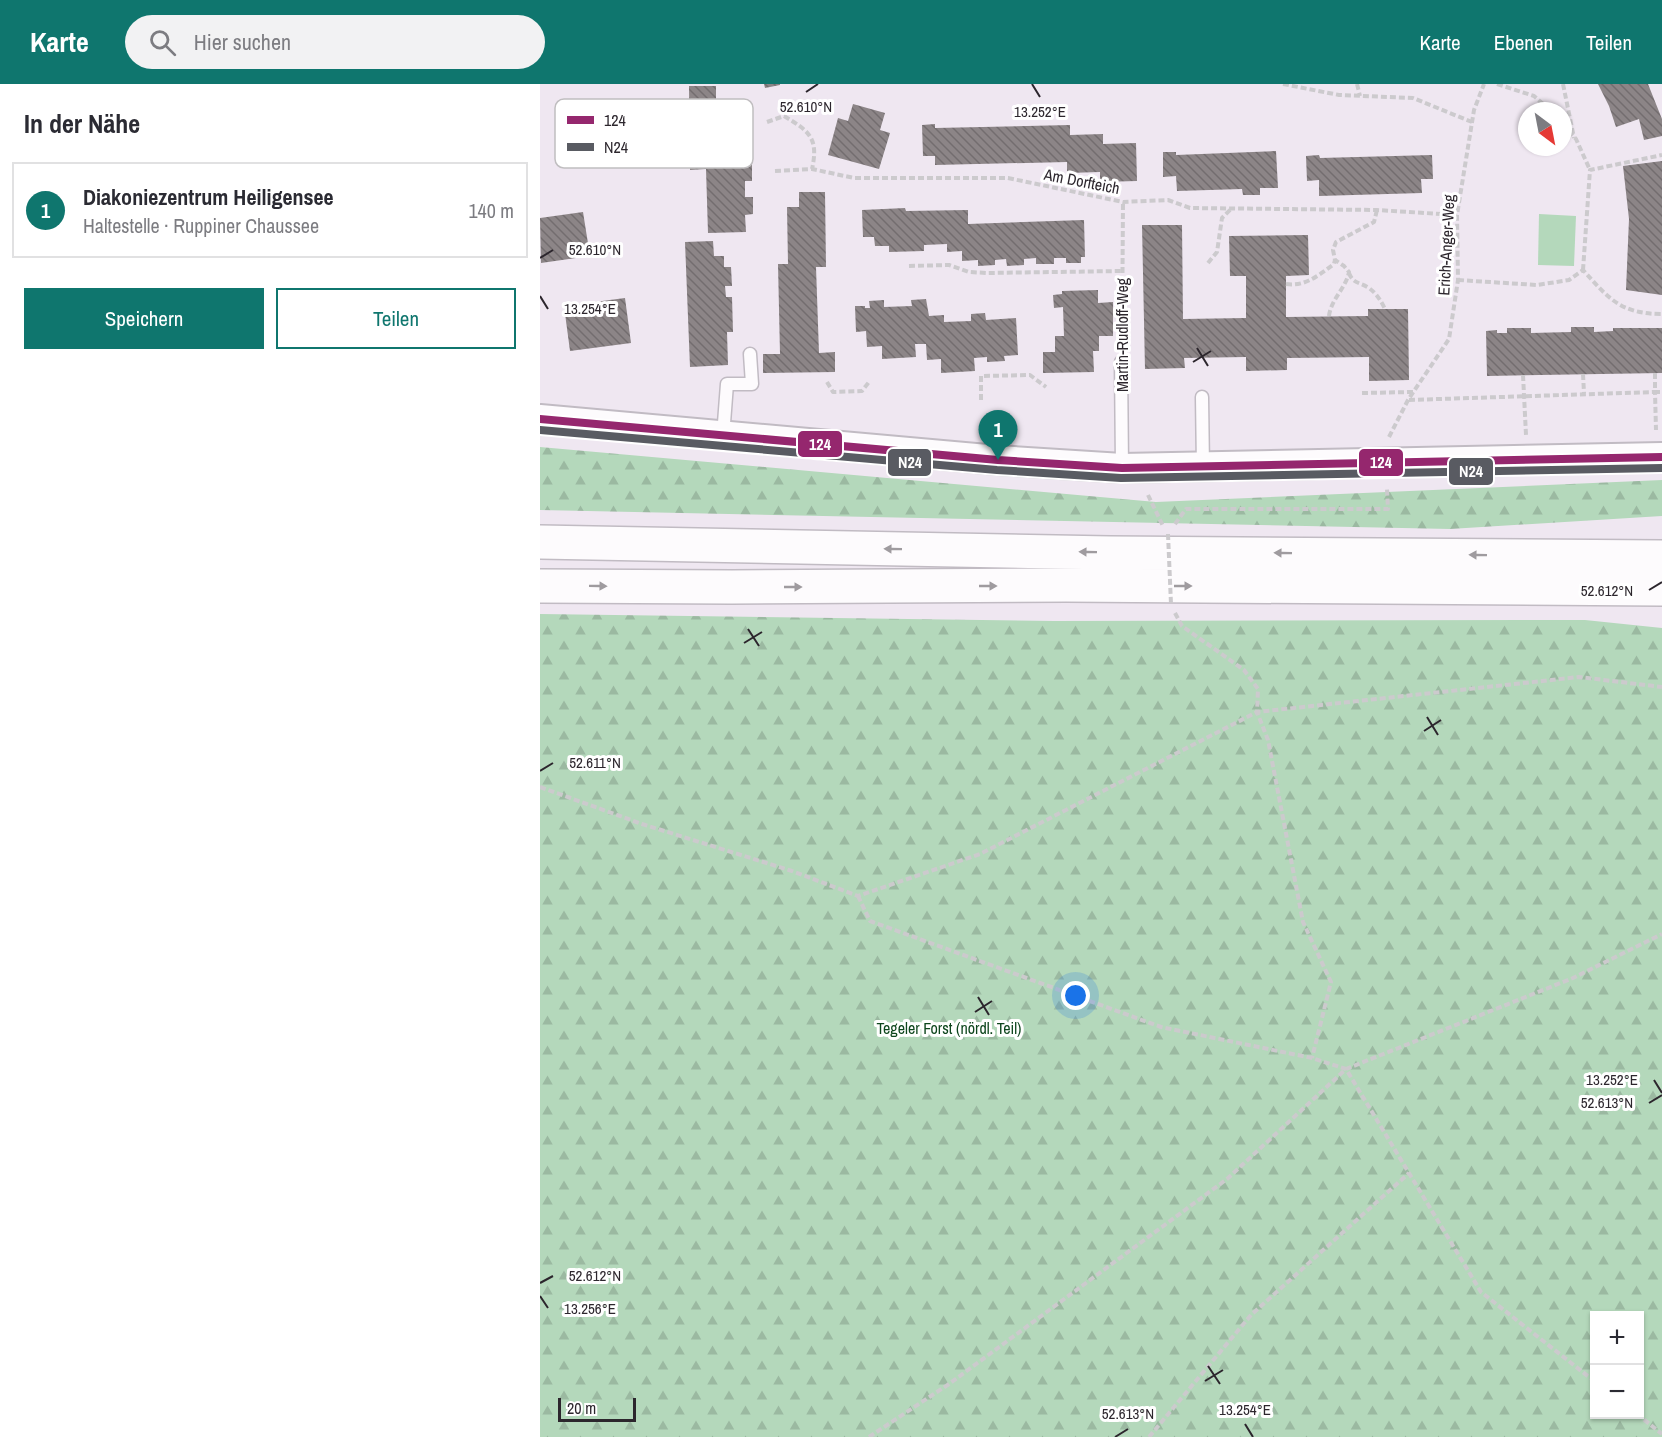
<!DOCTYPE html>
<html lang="de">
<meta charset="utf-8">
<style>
:root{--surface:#fff;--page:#f2f2f3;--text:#2b2b33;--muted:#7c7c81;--line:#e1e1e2;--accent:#0f766e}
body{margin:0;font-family:"Archivo Narrow",sans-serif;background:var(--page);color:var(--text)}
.controls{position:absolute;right:18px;bottom:18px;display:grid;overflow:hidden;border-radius:0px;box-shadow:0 2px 4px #0004}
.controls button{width:54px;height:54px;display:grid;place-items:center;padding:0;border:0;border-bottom:2px solid var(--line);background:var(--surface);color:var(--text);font:30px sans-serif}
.compass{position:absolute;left:978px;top:18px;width:54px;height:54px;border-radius:50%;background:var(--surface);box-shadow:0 2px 4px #0004;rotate:148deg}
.scale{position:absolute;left:18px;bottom:15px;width:78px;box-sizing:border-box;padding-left:6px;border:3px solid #2c262d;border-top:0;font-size:16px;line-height:21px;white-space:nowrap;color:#2c262d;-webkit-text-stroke:4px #fff;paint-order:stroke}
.you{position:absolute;left:536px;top:912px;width:21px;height:21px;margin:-15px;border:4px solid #fff;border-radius:50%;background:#1a73e8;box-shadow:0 0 0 9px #1a73e833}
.badge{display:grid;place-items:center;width:39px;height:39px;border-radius:50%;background:var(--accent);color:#fff;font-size:20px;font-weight:700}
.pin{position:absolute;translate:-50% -50px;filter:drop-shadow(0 2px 3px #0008)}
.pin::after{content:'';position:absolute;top:32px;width:21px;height:18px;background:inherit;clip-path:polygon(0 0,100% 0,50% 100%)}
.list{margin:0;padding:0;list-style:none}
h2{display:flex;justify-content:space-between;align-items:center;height:78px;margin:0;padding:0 24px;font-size:26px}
h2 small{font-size:20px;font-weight:400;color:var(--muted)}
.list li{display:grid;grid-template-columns:39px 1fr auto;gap:18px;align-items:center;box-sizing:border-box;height:96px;margin:0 12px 12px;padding:0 12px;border:2px solid var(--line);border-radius:0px}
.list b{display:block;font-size:22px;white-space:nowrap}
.list p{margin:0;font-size:20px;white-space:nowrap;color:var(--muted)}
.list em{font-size:20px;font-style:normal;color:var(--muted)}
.actions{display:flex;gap:12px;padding:18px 24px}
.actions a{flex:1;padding:14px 0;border:2px solid var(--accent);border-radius:0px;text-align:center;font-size:21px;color:var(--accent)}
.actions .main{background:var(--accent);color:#fff}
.icon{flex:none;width:33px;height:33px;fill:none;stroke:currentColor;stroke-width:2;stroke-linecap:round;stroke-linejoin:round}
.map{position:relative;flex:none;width:1122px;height:1353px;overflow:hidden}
header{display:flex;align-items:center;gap:36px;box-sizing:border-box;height:84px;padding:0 30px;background:var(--accent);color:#fff}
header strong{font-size:28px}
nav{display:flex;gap:33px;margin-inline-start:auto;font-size:21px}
.search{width:420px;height:54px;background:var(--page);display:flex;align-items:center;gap:15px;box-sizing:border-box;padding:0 21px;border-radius:33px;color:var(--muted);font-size:22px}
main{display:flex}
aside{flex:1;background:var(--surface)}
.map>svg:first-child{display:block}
</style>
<header>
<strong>Karte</strong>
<div class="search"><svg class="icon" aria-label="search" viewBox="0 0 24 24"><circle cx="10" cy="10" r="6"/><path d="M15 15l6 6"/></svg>Hier suchen</div>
<nav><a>Karte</a><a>Ebenen</a><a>Teilen</a></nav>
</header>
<main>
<aside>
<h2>In der Nähe<small></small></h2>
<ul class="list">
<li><span class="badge">1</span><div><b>Diakoniezentrum Heiligensee</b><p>Haltestelle · Ruppiner Chaussee</p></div><em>140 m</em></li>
</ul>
<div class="actions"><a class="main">Speichern</a><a>Teilen</a></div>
</aside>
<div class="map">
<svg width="1122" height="1353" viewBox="0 0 1122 1353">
<defs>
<pattern id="forest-firs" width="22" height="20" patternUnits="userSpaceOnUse" patternTransform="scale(1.5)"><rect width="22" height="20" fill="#b4d8bb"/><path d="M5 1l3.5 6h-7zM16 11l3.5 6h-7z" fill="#9bb9a1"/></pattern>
<pattern id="building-back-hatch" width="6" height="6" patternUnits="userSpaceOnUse" patternTransform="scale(1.5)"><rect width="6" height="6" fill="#8c8587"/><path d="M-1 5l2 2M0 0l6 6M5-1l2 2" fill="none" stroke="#736d6f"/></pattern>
</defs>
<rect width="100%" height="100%" fill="#efe7f1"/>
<g fill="url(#forest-firs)" fill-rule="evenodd">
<polygon points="0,363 616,418 1122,396 1122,432 910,445 0,426"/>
<path d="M0 530 514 537 1045 536 1122 544V1353H0ZM1054 1232H1100V1330H1054Z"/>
</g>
<polygon fill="#b4d8bb" points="999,130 1036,132 1034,182 998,181"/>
<g fill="url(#building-back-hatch)">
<polygon points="224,0 240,0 240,1 225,4"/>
<polygon points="1058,0 1108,0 1122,35 1122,52 1104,56 1099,35 1076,43 1069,22"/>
<polygon points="149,2 176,2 176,16 187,16 188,30 195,30 196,65 188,65 189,80 212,80 212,97 205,97 205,113 213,113 213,130 205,131 206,148 168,149 166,85 150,86"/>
<polygon points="313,20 345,29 340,46 350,49 339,85 288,71 298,34 308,37"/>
<polygon points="395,40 395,44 530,41 530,51 563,50 563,60 596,59 597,97 560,98 560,88 527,89 527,78 395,81 395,72 383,72 382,41"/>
<polygon points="736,67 738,104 720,104 720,111 703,111 702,105 637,107 636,92 623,93 623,68 636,68 636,71"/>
<polygon points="779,71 780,74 892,71 893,95 881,95 882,109 779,112 779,96 767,97 766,72"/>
<polygon points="1122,77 1122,211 1086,206 1089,135 1083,82"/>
<polygon points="259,108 285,108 286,183 276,183 279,269 295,268 295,288 223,289 223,270 240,270 238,180 248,180 247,123 259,123"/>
<polygon points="365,124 366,127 428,126 428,140 544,136 545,173 541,173 541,179 526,179 526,174 514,174 514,180 496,180 496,174 484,175 484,181 467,182 466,175 455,176 455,181 438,182 438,176 422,177 422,167 407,168 407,160 384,161 384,167 349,168 349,162 335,162 334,153 323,153 322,126"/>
<polygon points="43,128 50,172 1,179 0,134"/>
<polygon points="602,141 642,141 643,235 706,234 706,192 690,192 689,152 768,151 769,191 746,192 746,233 828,232 828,225 868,225 869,296 829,297 829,273 747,274 747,286 706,287 706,273 644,274 645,284 605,285"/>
<polygon points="173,157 174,172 184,172 184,183 191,183 192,202 185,202 186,213 192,213 193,248 187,248 188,281 150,283 145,158"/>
<polygon points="558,206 558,219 573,218 573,252 559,252 559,267 553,267 554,288 503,289 503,268 515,268 515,252 524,252 523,223 514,224 513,211 522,210 522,207"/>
<polygon points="85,214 91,259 30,267 24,222"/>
<polygon points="386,215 389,232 404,231 404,238 431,237 431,230 445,229 446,236 476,234 478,271 464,272 465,277 447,278 447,273 434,274 435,287 401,289 401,275 387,276 386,260 375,260 376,273 342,275 342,262 327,263 326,247 316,248 315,222 325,222 325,224 330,224 329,217 344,216 344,223 372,222 371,216"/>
<polygon points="1031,243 1054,243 1054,248 1073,247 1073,244 1122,244 1122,289 947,292 946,247 957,246 957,249 967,249 967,244 991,244 991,249 1031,248"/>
</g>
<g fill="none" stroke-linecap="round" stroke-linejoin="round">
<defs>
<g id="service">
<polyline points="581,278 582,384"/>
<polyline points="662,313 663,384"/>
<polyline points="183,352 187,300 212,300 210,270"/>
</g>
<polyline id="tertiary" points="0,335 458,376 582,384 1122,373"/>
<g id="motorway">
<polyline points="0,458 570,469 1122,473"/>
<polyline points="0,502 192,503 526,501 1122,505"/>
</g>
</defs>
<use href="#service" stroke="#c1bbc3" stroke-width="15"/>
<use href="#tertiary" stroke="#c1bbc3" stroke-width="32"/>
<use href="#motorway" stroke="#c1bbc3" stroke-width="36"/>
<g stroke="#cccacd" stroke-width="4" stroke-dasharray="6 3" stroke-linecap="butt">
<polyline points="743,0 799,11 873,14 932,38"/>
<polyline points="817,0 820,12"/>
<polyline points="957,0 994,12 1011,27"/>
<polyline points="1023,0 1034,54"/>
<path d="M227 38 244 32C269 47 279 54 272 85"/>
<polyline points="1023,40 1036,55 1050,86"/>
<polyline points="235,87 272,85 314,94 468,94 583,118 628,116 650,124 837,126 917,131"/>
<polyline points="668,179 677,168 682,134 691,125"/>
<polyline points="369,182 409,181 429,188 447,189 582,187"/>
<polyline points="1043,186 1050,86 1122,71"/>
<path d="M809 189C813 200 820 198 829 204 837 210 841 217 845 225"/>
<path d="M918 196 997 201 1029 196 1043 186C1069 215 1081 230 1122 230"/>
<path d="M746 200C765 203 779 191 794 180L795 176"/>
<path d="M789 232C791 215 806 204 809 188L804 182 795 176 793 166 796 158 834 138 837 126"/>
<polyline points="582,261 583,118"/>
<polyline points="1115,289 1115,308 1122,308"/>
<polyline points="1043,290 1044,309"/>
<polyline points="983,291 986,351"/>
<polyline points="287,298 293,308 322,307 329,298"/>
<polyline points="822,309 873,308"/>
<polyline points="441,316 441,292 490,291 506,303"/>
<polyline points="869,316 1115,308 1116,346"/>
<polyline points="849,353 868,316 909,255 918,196 917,131 934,26 944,0"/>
<polyline points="608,411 623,442"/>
<polyline points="635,440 646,425 848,425 847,405"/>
<polyline points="635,529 642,542 704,586 718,605 717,628 728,656 763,838 791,898 772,974"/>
<polyline points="0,703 102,740 252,787 318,812 440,770 717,628 1039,593 1122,603"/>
<polyline points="318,812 330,837 621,943 772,974 806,985 941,1208 1054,1297"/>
<polyline points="1097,1330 1122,1350"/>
<polyline points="329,1353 409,1300 687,1095 806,985 1033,894 1122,850"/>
<polyline points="609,1353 711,1231 869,1089"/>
</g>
<use href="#service" stroke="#fdfbfd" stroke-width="12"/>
<use href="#tertiary" stroke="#fdfbfd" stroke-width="28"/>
<use href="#motorway" stroke="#fdfbfd" stroke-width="33"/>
<polyline stroke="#cccacd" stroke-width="4" stroke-dasharray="6 3" stroke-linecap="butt" points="628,450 631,520"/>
<defs>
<polyline id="bus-1" points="0,335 458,376 582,384 1122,373"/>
<polyline id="bus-2" points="0,346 457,386 581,394 1122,384"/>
</defs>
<use href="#bus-1" stroke="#fff" stroke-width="12"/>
<use href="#bus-2" stroke="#fff" stroke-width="12"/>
<use href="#bus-1" stroke="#95276e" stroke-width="8"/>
<use href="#bus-2" stroke="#595b62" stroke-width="8"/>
</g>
<defs><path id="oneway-solid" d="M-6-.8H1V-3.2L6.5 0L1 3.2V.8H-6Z" transform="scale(1.5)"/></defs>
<g fill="#9f9b9f">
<use href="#oneway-solid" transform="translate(353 465) rotate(-179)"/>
<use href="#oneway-solid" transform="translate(548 468) rotate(-179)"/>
<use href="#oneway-solid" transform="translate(743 469) rotate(-179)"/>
<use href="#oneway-solid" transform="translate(938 471) rotate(-179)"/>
<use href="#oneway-solid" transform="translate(58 502) rotate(1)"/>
<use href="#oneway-solid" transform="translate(448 502)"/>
<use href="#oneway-solid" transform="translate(643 502)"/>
<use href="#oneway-solid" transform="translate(253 503)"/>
</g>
<path fill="none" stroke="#2c262d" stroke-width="2" d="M492 0 500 13M266 8 278 0M0 174 13 166M0 212 8 225M657 264 668 282M653 278 671 267M1109 506 1122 498M208 545 219 562M204 559 222 548M887 633 898 651M884 647 901 636M0 687 13 679M438 913 449 931M435 928 452 917M1114 996 1122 1009M1109 1019 1122 1011M0 1199 13 1192M0 1212 8 1224M668 1282 680 1300M665 1297 683 1286M705 1340 713 1353M575 1353 588 1345"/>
<g text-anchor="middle" stroke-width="6" stroke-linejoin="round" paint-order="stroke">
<g font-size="16" fill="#2c262d" stroke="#fff">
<text transform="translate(542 97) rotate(11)" y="6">Am Dorfteich</text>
<text transform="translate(906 161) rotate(-87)" y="6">Erich-Anger-Weg</text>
<text transform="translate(582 251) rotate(-90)" y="6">Martin-Rudloff-Weg</text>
</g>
<g font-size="16" fill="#0e461d" stroke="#fff">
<text x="409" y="950">Tegeler Forst (nördl. Teil)</text>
</g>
</g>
<rect x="15" y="15" width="198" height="69" rx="9" fill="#fff" stroke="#c0bec0" stroke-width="1.5"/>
<rect x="27" y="32" width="27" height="8" fill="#95276e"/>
<rect x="27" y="59" width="27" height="8" fill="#595b62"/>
<g font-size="16" fill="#2c262d">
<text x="64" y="42">124</text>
<text x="64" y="69">N24</text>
</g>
<g font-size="15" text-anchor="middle" fill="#2c262d" stroke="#fff" stroke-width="6" stroke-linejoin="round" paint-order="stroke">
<text x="266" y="28">52.610°N</text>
<text x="500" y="33">13.252°E</text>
<text x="55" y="171">52.610°N</text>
<text x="50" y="230">13.254°E</text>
<text x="1067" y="512">52.612°N</text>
<text x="55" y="684">52.611°N</text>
<text x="1072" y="1001">13.252°E</text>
<text x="1067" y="1024">52.613°N</text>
<text x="55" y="1197">52.612°N</text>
<text x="50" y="1230">13.256°E</text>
<text x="705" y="1331">13.254°E</text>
<text x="588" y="1335">52.613°N</text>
</g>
<g stroke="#fff" stroke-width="2">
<rect x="257" y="346" width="46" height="28" rx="6" fill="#95276e"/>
<rect x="347" y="364" width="45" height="29" rx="6" fill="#595b62"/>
<rect x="818" y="364" width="46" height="29" rx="6" fill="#95276e"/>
<rect x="908" y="373" width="46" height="29" rx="6" fill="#595b62"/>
</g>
<g font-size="16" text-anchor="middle" font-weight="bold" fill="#fff">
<text x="280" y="366">124</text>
<text x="370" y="384">N24</text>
<text x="841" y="384">124</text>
<text x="931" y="393">N24</text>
</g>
</svg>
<div class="controls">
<button>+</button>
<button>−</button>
</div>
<svg class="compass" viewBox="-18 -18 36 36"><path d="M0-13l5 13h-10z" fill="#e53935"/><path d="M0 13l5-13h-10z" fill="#7c7c81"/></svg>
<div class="scale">20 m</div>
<div class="you"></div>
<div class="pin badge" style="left:458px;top:376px">1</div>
</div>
</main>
